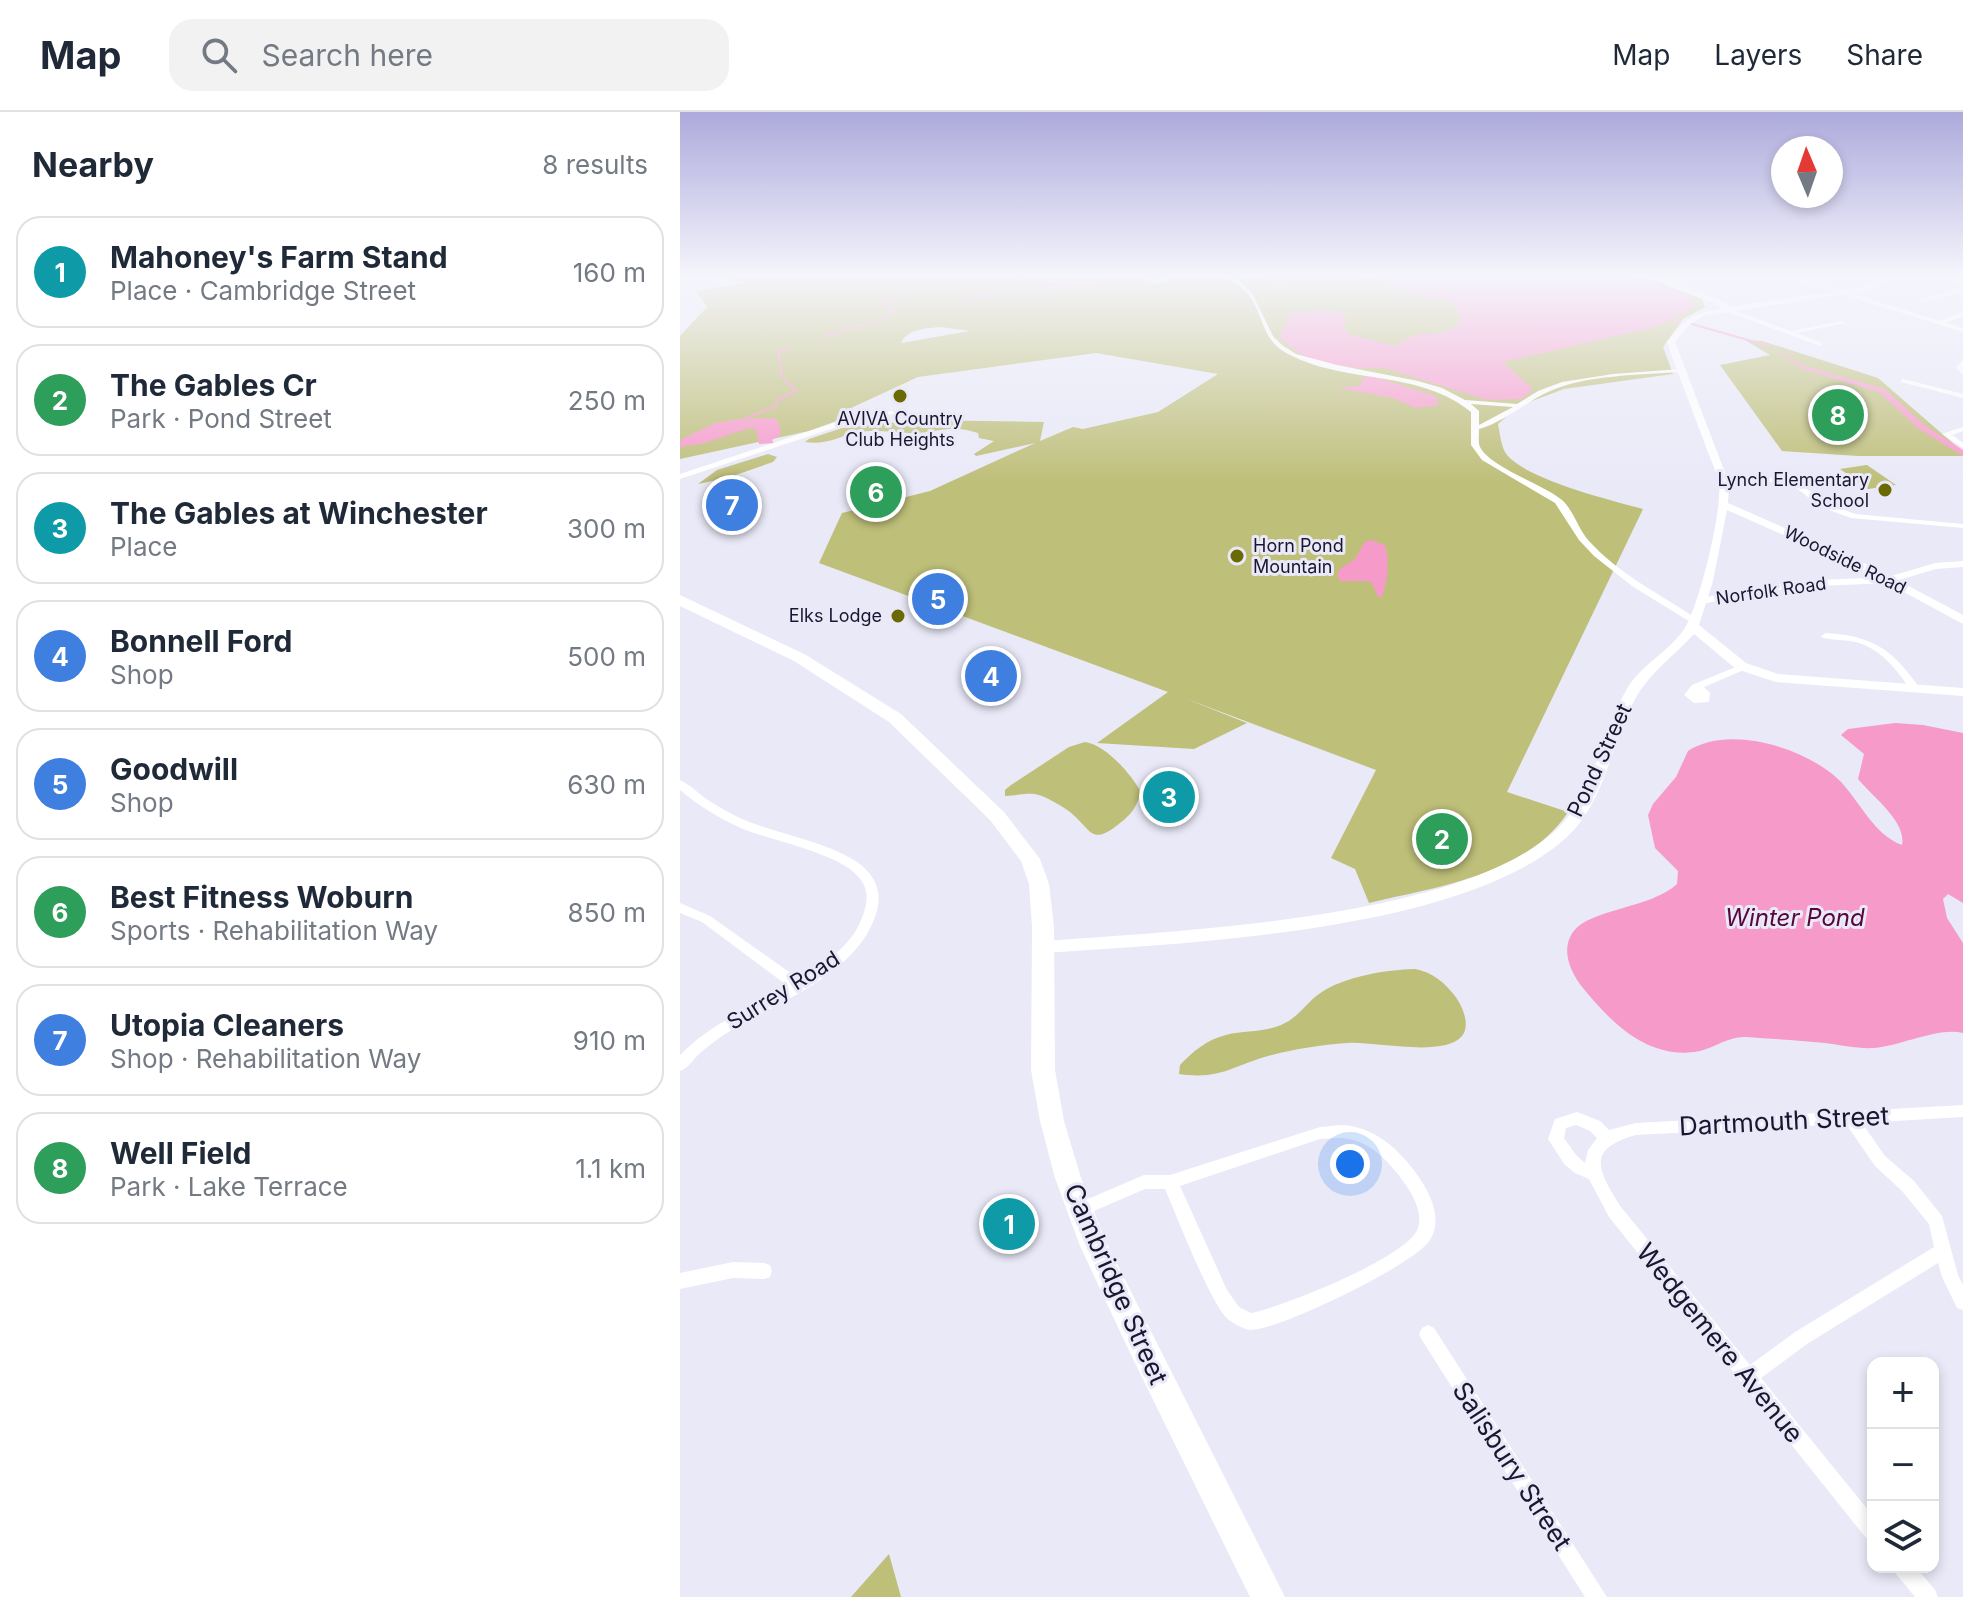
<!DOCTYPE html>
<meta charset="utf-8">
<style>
:root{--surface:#fff;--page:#f2f2f3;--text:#1f2937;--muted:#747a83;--line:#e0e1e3;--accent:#0b8043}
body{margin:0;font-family:Inter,sans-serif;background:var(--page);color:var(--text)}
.controls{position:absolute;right:24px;bottom:24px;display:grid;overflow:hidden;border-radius:16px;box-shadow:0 4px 12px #0003}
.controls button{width:72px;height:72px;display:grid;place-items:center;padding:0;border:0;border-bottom:2px solid var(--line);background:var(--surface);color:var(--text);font:40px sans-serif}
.compass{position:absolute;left:1091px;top:24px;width:72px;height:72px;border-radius:50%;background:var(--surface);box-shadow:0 4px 12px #0003;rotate:358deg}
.you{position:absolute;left:670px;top:1052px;width:28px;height:28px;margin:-20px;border:6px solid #fff;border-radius:50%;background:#1a73e8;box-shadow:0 0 0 12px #1a73e833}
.badge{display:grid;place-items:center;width:52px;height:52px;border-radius:50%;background:var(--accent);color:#fff;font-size:26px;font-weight:700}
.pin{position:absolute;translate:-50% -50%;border:4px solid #fff;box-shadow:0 2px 8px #0006}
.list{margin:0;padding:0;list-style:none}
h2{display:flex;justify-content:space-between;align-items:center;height:104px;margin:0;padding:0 32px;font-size:34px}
h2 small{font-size:26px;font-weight:400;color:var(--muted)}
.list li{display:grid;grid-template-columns:52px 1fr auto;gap:24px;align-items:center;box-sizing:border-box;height:112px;margin:0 16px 16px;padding:0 16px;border:2px solid var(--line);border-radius:24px}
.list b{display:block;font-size:30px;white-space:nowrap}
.list p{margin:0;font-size:26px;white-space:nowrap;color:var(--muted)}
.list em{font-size:26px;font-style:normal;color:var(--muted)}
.icon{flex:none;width:44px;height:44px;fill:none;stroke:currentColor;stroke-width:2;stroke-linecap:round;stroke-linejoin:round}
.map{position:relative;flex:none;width:1283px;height:1485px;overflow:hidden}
header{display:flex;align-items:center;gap:48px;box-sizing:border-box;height:112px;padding:0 40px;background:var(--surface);border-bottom:2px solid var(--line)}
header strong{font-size:38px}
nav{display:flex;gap:44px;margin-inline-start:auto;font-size:28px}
.search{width:560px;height:72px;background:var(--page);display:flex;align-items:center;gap:20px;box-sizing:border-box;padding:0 28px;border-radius:24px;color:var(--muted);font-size:30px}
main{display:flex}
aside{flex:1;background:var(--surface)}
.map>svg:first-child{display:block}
</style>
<header>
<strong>Map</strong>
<div class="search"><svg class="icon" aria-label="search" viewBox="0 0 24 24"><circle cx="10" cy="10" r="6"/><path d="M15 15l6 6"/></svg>Search here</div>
<nav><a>Map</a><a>Layers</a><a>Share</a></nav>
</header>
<main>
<aside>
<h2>Nearby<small>8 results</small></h2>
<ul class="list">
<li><span class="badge" style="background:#0f9aa8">1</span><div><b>Mahoney's Farm Stand</b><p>Place · Cambridge Street</p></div><em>160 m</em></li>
<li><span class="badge" style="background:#2e9e5b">2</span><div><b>The Gables Cr</b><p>Park · Pond Street</p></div><em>250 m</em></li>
<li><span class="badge" style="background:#0f9aa8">3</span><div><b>The Gables at Winchester</b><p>Place</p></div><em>300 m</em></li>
<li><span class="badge" style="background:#3f7fe0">4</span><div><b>Bonnell Ford</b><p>Shop</p></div><em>500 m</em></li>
<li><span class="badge" style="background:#3f7fe0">5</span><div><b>Goodwill</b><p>Shop</p></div><em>630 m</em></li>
<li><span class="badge" style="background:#2e9e5b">6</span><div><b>Best Fitness Woburn</b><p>Sports · Rehabilitation Way</p></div><em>850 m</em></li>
<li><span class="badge" style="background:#3f7fe0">7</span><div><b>Utopia Cleaners</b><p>Shop · Rehabilitation Way</p></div><em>910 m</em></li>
<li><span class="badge" style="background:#2e9e5b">8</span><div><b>Well Field</b><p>Park · Lake Terrace</p></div><em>1.1 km</em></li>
</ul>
</aside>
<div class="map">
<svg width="1283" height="1485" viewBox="0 0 1283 1485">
<rect width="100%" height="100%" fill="#e9e9f8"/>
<g fill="#bebf79" fill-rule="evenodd">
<path d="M36 163H959L1022 187 1025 195 1003 207 983 235 993 262 884 277 839 294 818 312C820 321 821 336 827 343 848 368 930 388 963 397L827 680 888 700C847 763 757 775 689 791L675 757 651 746 696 658 504 586 567 611 514 637 417 631 488 580 139 451 162 401 250 379 355 331 296 344 294 342 314 329 299 326 298 321C267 311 258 322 230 321 212 320 191 317 174 321 156 326 145 333 125 330L129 327 162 316 236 308 364 310 360 329 393 315 403 317 478 300 538 262 416 241 238 265 171 296 162 307 129 319 0 347V224L27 195 16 179 65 171ZM261 215 290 219 221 231C227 217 247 216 261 215Z"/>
<polygon points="1065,228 1082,229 1198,266 1283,340 1283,344 1178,344 1102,339 1040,253 1090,243"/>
<polygon points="88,342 97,345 93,350 47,366 18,372 37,358"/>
<polygon points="1186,353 1187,353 1216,373 1188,377 1160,357"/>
<path d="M405 630C426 633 451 662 461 680 457 694 452 702 440 711 411 735 412 718 390 700 382 694 371 688 362 684 349 679 338 684 325 684V678L331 673 389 635Z"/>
<path d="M735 857C752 860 764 870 775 884 782 893 791 913 782 924 764 946 693 929 667 931 641 933 614 937 588 944 552 954 541 968 499 962L500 953C512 940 528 927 546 923 565 918 582 921 601 913 618 906 625 892 639 882 664 864 706 858 735 857Z"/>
<polygon points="209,1442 221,1485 171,1485"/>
</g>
<g fill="#f69ac9">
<path d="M581 163H943L1003 181 1010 185 1014 194C1005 203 988 209 975 215L823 250 853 277 842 287 807 288 705 256H677L643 251 621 243 598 224 608 211 610 202 643 198 665 202 664 216 670 223 716 234C722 231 727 226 734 224 751 218 772 227 781 206L772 190 719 177 695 167 592 173 580 168Z"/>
<polygon points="1086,233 1124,254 1205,277 1244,313 1283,338 1283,344 1239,317 1199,280 1123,257"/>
<polygon points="691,264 756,284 759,293 735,296 713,286 658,276 679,274 684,266"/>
<polygon points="94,306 99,311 101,322 92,328 94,331 79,332 76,318 69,316 25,331 0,335 1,327 36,311 59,307"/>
<path d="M691 428 705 433C710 449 708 470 701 486L696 482 693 472 687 469H660L657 463 661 456 674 448 685 430Z"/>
<path d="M1215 611 1243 613 1283 621V791L1268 782 1263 787 1267 806 1283 831V921C1258 915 1221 934 1194 936 1178 937 1161 933 1145 931 1119 928 1092 927 1066 925 1049 924 1036 935 1020 939 970 949 932 912 903 876 891 861 880 838 893 820 909 797 972 796 997 772L998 759 975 736 968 703 973 692 996 665 1008 639C1049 612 1125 636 1158 667 1180 688 1192 722 1222 733 1227 710 1192 684 1178 667L1184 642 1161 623 1168 617Z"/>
</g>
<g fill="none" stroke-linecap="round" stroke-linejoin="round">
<g stroke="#f69ac9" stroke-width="2">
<polyline points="279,189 319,180 419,171 429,169 434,163"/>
<polyline points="990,207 1000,210"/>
<polyline points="1012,212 1089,234"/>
<polyline points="146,224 171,215 199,211 214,197 199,190 206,186 226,187"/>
<polyline points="101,255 98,240 108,236"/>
<polyline points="66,306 96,294 99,287 116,279 101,264 101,256"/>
</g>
<g fill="#fff" fill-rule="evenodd">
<polygon points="463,163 469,163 474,168 491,163 502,163 473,172"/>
<path d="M542 163H550L562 171 572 181 593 224 602 233 616 242 657 253 738 269 762 276 785 288 837 292 858 279 882 270 933 262 1001 257V259L999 260C959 263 906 263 870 279 845 290 825 310 799 317 799 323 798 330 800 335 811 356 863 372 882 388 894 399 898 417 909 429 938 461 977 481 1013 504V508H1007L952 474 914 444 899 428 875 391 802 348 791 333V300C740 258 669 272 612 244 579 229 586 204 567 181 560 173 551 169 542 163ZM791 292 833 295 799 313V299Z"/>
<polygon points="1019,163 1028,163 1001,174 996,173"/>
<polygon points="1146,163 1137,167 1134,165"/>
<polygon points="1118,165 1260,209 1283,200 1283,204 1266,211 1283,216 1283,220 1116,168"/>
<polygon points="1283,175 1283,179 1242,190 1239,188"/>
<polygon points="1045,195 1111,219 1162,209 1165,211 1117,221 1142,231 1143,232 1140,234 1043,198"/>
<polygon points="1283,248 1283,263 1276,255"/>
<polygon points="1223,267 1283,282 1283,286 1221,270 1221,268"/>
<polygon points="212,299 216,301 214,302 169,311 0,367 0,362 165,307"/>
<polygon points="1283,315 1283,319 1272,323 1283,331 1283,336 1262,322"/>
<polygon points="1109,365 1147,391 1175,402 1283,412 1283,416 1171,406 1141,395 1107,369 1044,373 1040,371 1044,369"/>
<polygon points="1283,449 1283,455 1256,457 1209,471 1116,475 1021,492 1016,489 1021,486 1116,469 1208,465 1255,451"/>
<path d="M1146 521C1193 524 1212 537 1239 575L1234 578 1230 577C1216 557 1201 537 1176 530 1165 528 1154 528 1143 526L1141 524Z"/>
<polygon points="1063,552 1066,553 1066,557 1024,575 1030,581 1029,590 1014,591 1004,583 1012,573"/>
<path d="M0 668C9 672 17 680 25 686 37 694 49 701 62 707 95 722 169 733 190 762 199 774 201 787 196 802 177 864 92 892 42 924 34 930 25 936 18 943 12 949 8 956 0 959V943C30 912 71 895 108 874L22 810 0 801V791L30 804 119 867C144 853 174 832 183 803 187 791 189 779 181 768 164 742 93 729 63 717 40 707 19 694 0 678Z"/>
<path d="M1283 993V1005L1182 1011 1205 1044 1234 1069 1262 1104 1278 1163 1283 1173V1198L1277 1196 1262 1165 1258 1151 1127 1232 1081 1266 1193 1404V1429L1186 1426 929 1105 909 1067 895 1061 885 1053 868 1027 875 1007 897 1000 920 1009 929 1018 956 1011ZM1166 1012 1195 1054 1222 1079 1249 1112 1254 1135 1115 1220 1070 1253 941 1095C918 1059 905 1037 956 1023ZM896 1013 910 1019 917 1026 908 1038 905 1051 896 1043 884 1026 886 1016Z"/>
<path d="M661 1013C688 1014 711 1030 728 1051 744 1070 766 1103 750 1128 736 1152 599 1218 571 1218 565 1218 555 1212 549 1208 532 1196 496 1102 485 1077H465L400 1105 394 1103 392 1098 394 1093 464 1063H490L640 1015ZM656 1026C682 1025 701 1041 717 1061 728 1075 744 1097 738 1116 729 1145 602 1195 571 1201L559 1195 547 1178 500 1074 640 1027Z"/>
<polygon points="53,1150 84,1151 90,1153 92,1159 90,1165 84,1167 53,1166 0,1177 0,1161"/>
<polygon points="748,1213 754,1216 927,1485 905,1485 742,1228 739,1222 742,1216"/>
<polygon points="1213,1455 1236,1455 1255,1478 1258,1485 1235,1485 1216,1462"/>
</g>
<path fill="#fff" fill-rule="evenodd" d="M965 163H975L1047 191 1049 195 1184 175 1208 163H1217L1186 179 1023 204 1010 212 995 230 1049 371 1048 391 1193 455 1283 503V512L1185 459 1047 398 1033 469 1019 513 1066 551 1098 562 1283 576V584L1096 570 1056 557 1014 522C993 545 969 561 954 589 932 632 924 690 888 724 786 820 501 832 364 841L358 840 355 835 358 830 364 829C494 819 785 808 878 716 915 679 922 619 948 575 963 551 992 538 1006 514 1020 489 1042 400 1039 372 1037 359 1029 345 1025 332 1012 298 999 264 987 230 1005 207 1012 201 1041 197L1040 194Z"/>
<polygon fill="#fff" fill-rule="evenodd" points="1259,163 1283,166 1283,172 1260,165"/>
<polygon fill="#fff" fill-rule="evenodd" points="0,483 126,543 221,602 324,700 360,747 369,772 374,815 375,958 384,1009 401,1066 426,1130 605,1485 570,1485 452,1245 400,1134 375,1066 360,1009 351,958 352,815 349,772 341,749 310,708 209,610 114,549 0,494"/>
</g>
<linearGradient id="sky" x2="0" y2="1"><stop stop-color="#adaadc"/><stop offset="0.44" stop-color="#f5f5fc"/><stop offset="1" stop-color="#f5f5fc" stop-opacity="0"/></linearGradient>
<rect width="1283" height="371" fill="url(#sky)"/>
<g fill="#6b6903" stroke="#e9e9f8" stroke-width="3">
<circle cx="220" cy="284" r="8"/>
<circle cx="1205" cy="378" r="8"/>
<circle cx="557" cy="444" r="8"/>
<circle cx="218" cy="504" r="8"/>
</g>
<g text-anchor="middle" stroke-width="6" stroke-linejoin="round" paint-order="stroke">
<g font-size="18" fill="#1a1630" stroke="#e9e9f8" text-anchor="end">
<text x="220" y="313" text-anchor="middle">AVIVA Country<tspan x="220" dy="21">Club Heights</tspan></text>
<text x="1189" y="374">Lynch Elementary<tspan x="1189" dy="21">School</tspan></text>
<text x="573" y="440" text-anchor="start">Horn Pond<tspan x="573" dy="21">Mountain</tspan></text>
<text x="202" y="510">Elks Lodge</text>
</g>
<g font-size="18" fill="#1a1630" stroke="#e9e9f8">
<text transform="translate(1165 448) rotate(26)" y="6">Woodside Road</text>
<text transform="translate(1091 479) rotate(-8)" y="6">Norfolk Road</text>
</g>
<g font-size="22" fill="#1a1630" stroke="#e9e9f8">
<text transform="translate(919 648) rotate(-65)" y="8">Pond Street</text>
<text transform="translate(103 878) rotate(-32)" y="8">Surrey Road</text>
</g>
<g font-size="24" font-style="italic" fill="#58063b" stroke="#e9e9f8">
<text x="1115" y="814">Winter Pond</text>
</g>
<g font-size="26" fill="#1a1630" stroke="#e9e9f8">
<text transform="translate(1104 1009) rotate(-3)" y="9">Dartmouth Street</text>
<text transform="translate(436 1172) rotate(66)" y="9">Cambridge Street</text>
<text transform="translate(1040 1231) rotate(51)" y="9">Wedgemere Avenue</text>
<text transform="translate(832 1354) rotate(57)" y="9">Salisbury Street</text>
</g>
</g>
</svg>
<div class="controls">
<button>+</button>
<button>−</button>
<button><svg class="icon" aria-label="layers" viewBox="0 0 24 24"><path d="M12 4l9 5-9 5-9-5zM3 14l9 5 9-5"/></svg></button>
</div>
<svg class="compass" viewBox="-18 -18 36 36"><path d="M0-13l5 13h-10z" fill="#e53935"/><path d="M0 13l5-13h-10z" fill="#747a83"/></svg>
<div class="you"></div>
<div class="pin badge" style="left:329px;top:1112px;background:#0f9aa8">1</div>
<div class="pin badge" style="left:762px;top:727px;background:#2e9e5b">2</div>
<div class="pin badge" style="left:489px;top:685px;background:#0f9aa8">3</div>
<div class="pin badge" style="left:311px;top:564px;background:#3f7fe0">4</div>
<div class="pin badge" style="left:258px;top:487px;background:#3f7fe0">5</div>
<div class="pin badge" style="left:196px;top:380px;background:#2e9e5b">6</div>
<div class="pin badge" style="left:52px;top:393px;background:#3f7fe0">7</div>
<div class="pin badge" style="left:1158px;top:303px;background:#2e9e5b">8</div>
</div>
</main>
